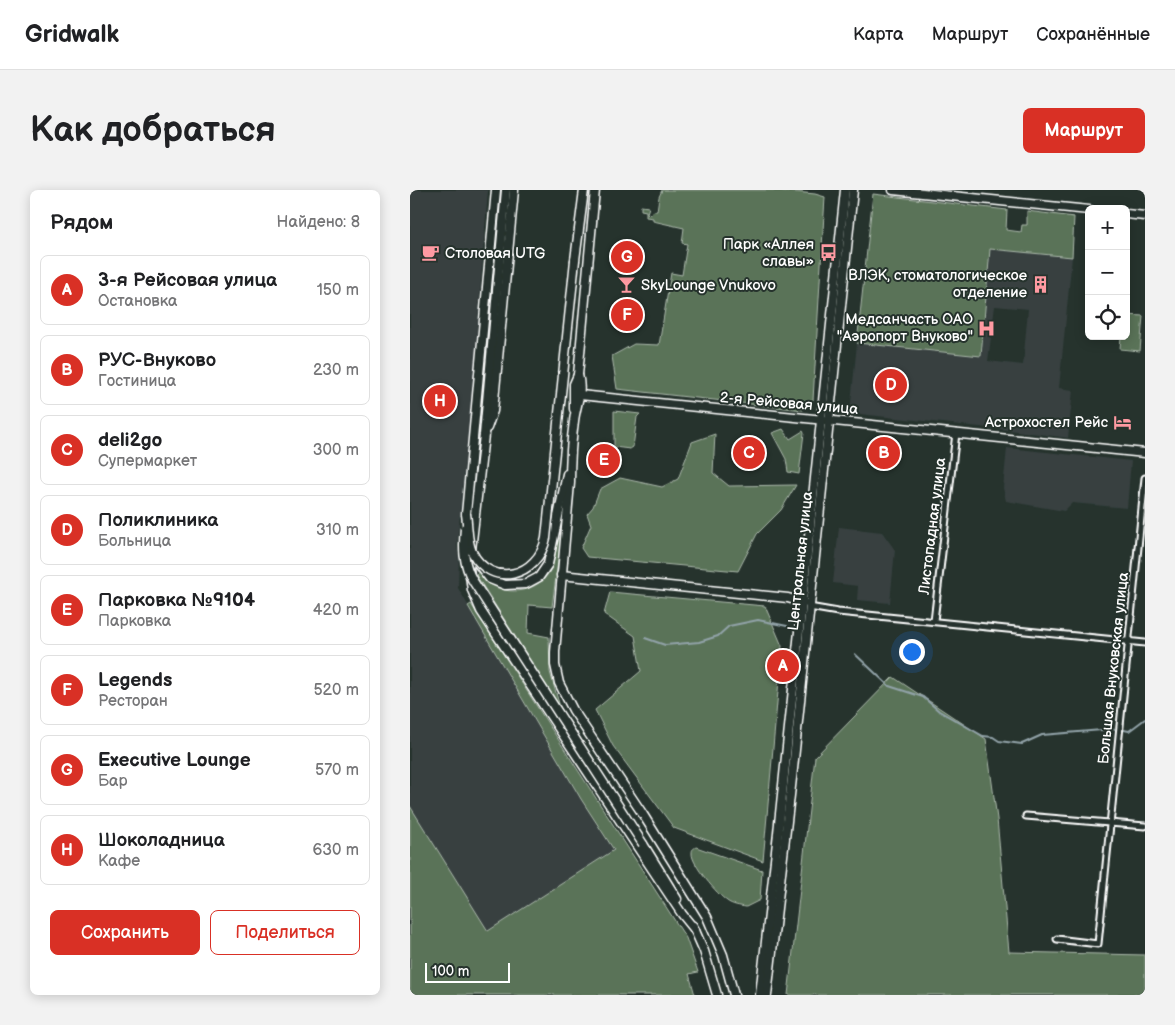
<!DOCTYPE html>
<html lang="ru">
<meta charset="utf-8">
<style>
:root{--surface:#fff;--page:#f2f2f2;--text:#202124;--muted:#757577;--line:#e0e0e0;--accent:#d93025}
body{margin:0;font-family:"Balsamiq Sans",sans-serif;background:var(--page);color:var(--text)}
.controls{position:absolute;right:15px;top:15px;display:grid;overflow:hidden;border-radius:8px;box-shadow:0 2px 12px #0003}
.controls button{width:45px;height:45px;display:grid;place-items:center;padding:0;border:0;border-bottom:1px solid var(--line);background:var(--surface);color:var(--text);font:25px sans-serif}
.scale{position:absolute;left:15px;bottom:12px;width:85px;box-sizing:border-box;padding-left:5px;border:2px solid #fff;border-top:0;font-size:14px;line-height:18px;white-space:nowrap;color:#fff;-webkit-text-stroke:4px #26332d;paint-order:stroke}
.you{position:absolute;left:501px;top:461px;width:18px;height:18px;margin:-12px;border:4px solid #fff;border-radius:50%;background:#1a73e8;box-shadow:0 0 0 8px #1a73e833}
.badge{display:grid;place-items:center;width:32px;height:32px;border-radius:50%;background:var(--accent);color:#fff;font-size:16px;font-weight:700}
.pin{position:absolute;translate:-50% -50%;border:2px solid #fff;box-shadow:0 1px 5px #0006}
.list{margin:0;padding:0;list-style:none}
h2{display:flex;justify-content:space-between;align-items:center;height:65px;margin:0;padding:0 20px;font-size:21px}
h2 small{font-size:16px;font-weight:400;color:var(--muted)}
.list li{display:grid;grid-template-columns:32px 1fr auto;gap:15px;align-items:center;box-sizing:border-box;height:70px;margin:0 10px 10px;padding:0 10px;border:1px solid var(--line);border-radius:8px}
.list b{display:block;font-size:19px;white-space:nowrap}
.list p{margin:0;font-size:16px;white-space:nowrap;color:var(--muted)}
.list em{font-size:16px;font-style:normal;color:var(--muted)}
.actions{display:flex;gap:10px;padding:15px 20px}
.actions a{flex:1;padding:11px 0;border:1px solid var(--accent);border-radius:8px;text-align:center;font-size:18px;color:var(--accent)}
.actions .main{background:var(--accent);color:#fff}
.icon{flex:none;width:28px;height:28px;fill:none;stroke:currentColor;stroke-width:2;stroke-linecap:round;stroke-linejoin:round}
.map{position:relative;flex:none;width:735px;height:805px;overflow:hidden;border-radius:8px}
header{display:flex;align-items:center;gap:30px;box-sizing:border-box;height:70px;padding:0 25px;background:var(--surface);border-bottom:1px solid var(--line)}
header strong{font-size:24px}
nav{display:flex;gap:28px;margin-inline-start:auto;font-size:18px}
.intro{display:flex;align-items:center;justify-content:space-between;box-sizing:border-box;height:120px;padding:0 30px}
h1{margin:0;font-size:35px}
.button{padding:12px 22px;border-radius:8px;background:var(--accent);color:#fff;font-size:18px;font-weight:700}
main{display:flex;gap:30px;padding:0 30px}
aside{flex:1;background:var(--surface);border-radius:8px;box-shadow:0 2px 12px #0003}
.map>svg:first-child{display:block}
</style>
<header>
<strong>Gridwalk</strong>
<nav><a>Карта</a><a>Маршрут</a><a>Сохранённые</a></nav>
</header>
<div class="intro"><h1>Как добраться</h1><a class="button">Маршрут</a></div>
<main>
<aside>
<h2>Рядом<small>Найдено: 8</small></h2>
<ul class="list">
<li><span class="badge">A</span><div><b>3-я Рейсовая улица</b><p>Остановка</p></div><em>150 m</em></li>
<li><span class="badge">B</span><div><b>РУС-Внуково</b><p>Гостиница</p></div><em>230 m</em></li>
<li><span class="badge">C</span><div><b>deli2go</b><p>Супермаркет</p></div><em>300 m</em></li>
<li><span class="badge">D</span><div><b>Поликлиника</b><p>Больница</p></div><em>310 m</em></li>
<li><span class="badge">E</span><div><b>Парковка №9104</b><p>Парковка</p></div><em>420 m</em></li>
<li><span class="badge">F</span><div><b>Legends</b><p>Ресторан</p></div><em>520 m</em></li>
<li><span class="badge">G</span><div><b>Executive Lounge</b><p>Бар</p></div><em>570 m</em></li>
<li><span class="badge">H</span><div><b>Шоколадница</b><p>Кафе</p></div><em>630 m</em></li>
</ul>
<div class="actions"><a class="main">Сохранить</a><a>Поделиться</a></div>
</aside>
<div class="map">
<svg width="735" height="805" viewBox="0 0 735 805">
<rect width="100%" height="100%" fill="#26332d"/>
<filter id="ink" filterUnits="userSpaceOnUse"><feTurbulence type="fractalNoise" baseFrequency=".02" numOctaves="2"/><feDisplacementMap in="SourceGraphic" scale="10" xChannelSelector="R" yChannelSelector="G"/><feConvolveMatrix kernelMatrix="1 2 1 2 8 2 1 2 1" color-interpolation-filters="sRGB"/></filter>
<g filter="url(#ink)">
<g fill="#374141" fill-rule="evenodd">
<polygon points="0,0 78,0 65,172 47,356 49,367 48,398 171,609 239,715 285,805 0,805"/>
<path d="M580 58 662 67 649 198 663 200 658 248 607 241 440 223 447 153 571 166ZM585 116 618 119 613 175 578 171Z"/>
<polygon points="597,258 721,271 717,318 662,313 654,321 596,311 593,298"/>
<polygon points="429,337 472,342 485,360 480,413 447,410 448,396 423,393"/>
</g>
<g fill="#5a7358" stroke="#acb9ac">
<polygon points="252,0 365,0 405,4 415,7 403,210 393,220 207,199 202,166 224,154 249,155 261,83 272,85 277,54 272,53 274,38 243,31 243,28 236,27 236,21 231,20 231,16 239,17 237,23 239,25 244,21 247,21 249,7"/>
<polygon points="463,4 597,20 596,40 611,42 612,35 617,35 617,21 664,27 662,67 580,59 571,166 447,153"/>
<polygon points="716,125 733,126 730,161 710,159 711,146 716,146"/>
<polygon points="204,221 230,224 227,227 223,257 220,259 204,257"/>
<polygon points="373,239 380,249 393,241 394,243 389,284 378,282 376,269 362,243"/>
<polygon points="305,244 303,283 319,296 386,295 371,320 347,344 328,381 177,367 171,358 181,335 177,324 183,317 190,299 210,288 252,297 268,289 282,252"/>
<path d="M148 348H151L142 417 119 415 118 443 139 447 140 482 150 517 66 385 68 382C72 386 75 390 79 393 99 408 130 401 141 379 145 370 146 358 148 348Z"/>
<polygon points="200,402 355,416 372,456 353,671 264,638 203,556 185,520 231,481 225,446 194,424"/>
<polygon points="61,414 276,748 288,782 279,784 285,805 0,805 0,616 78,741 204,660 171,609 58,416"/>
<polygon points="483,487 576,549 587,629 599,762 735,765 735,805 378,805 405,567"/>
<path d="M286 657 352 680 350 710 336 717C330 716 322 715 317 711 308 705 281 674 282 663 282 659 283 659 286 657Z"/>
</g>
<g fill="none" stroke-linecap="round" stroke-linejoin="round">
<g stroke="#92a3a9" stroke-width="2">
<polyline points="235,448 255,455 289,452 308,446 319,436 348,430 377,436"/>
<polyline points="445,464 479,496 513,507 529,521 573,546 583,547 589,551 612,554 632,545 704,539"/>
<polyline points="714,540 719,541 735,529"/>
</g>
<defs>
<g id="street">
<polyline points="399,417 428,422 735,453"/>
<polyline points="524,431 546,243"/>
<polyline points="616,626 735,636"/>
<polyline points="647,749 688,754 735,288"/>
</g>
<g id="secondary">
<polyline points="96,0 74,245 59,378 62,400 71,421 272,724 285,740"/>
<polyline points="483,0 679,20"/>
<polyline points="716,24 735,26"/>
<polyline points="165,70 174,0"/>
<path d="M168 185C173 202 166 214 164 231 161 252 160 272 160 293L145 462V475L149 493 163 520 232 623 297 727 313 765 324 805"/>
<polyline points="170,205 735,263"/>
<polyline points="164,219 164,194 168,185 185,0"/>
<polyline points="77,238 83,221 104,0"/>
<polyline points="56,324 86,0"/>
<polyline points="66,371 80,389 95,395 116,394 129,387 138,374 157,284"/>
<polyline points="151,385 378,408 394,413"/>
<polyline points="233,654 267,709"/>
<polyline points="283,736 294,761 307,805"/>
<polyline points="350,805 368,643 435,0"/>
<polyline points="357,805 383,579 443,0"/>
</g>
</defs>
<use href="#street" stroke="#fff" stroke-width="9"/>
<use href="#secondary" stroke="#fff" stroke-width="11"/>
<use href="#street" stroke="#26332d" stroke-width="5"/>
<use href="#secondary" stroke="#26332d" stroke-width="8"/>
<defs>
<g id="secondary-bridge">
<path d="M56 324C58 336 57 352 62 362 81 399 128 387 136 348L165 70"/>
<path d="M55 338C53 358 53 374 63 391L233 654"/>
</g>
</defs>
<use href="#secondary-bridge" stroke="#fff" stroke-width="11" stroke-linecap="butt"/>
<use href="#secondary-bridge" stroke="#26332d" stroke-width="8"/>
</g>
</g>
<defs>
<symbol id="cafe-bare" viewBox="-9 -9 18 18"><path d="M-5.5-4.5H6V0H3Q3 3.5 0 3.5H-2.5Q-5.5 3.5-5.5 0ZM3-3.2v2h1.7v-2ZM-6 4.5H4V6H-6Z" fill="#ff9aa2" stroke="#26332d" stroke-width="2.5" paint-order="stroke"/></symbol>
<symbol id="bus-bare" viewBox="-9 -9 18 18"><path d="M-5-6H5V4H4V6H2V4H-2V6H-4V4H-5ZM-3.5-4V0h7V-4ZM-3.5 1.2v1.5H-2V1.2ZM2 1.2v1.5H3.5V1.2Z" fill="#ff9aa2" stroke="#26332d" stroke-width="2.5" paint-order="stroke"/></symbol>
<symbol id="building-bare" viewBox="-9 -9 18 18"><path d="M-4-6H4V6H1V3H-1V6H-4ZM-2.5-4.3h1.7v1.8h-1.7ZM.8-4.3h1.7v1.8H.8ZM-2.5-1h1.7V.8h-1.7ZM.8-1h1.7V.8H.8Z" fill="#ff9aa2" stroke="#26332d" stroke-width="2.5" paint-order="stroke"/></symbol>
<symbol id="bar-bare" viewBox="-9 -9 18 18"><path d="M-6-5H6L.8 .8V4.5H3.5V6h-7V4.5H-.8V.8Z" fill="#ff9aa2" stroke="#26332d" stroke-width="2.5" paint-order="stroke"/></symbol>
<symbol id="hospital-bare" viewBox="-9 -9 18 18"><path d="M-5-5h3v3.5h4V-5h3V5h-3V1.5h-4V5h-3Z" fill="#ff9aa2" stroke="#26332d" stroke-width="2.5" paint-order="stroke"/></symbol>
<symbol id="hotel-bare" viewBox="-9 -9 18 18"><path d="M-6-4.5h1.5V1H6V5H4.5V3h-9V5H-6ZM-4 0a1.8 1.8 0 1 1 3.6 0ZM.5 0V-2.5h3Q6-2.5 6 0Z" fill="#ff9aa2" stroke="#26332d" stroke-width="2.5" paint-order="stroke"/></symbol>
</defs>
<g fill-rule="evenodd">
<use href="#cafe-bare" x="8" y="50" width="25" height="25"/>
<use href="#bus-bare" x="406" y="50" width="25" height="25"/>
<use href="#building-bare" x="618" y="82" width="25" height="25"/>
<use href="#bar-bare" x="204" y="82" width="25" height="25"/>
<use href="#hospital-bare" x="564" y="126" width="25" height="25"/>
<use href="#hotel-bare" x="700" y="220" width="25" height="25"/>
</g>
<g text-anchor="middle" stroke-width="4" stroke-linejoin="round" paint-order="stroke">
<g font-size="15" fill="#fff" stroke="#26332d" text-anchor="end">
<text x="404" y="59">Парк «Аллея<tspan x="404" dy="17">славы»</tspan></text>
<text x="35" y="68" text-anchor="start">Столовая UTG</text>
<text x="617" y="90">ВЛЭК, стоматологическое<tspan x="617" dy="17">отделение</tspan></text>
<text x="231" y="100" text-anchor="start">SkyLounge Vnukovo</text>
<text x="563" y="134">Медсанчасть ОАО<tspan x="563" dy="17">"Аэропорт Внуково"</tspan></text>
<text x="698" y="237">Астрохостел Рейс</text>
</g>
<g font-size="15" fill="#fff" stroke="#26332d">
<text transform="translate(379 213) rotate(5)" y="5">2-я Рейсовая улица</text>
<text transform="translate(522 336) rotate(-83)" y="5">Листопадная улица</text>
<text transform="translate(390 371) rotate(-84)" y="5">Центральная улица</text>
<text transform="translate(703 478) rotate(-84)" y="5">Большая Внуковская улица</text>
</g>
</g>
</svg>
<div class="controls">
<button>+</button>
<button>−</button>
<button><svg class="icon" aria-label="locate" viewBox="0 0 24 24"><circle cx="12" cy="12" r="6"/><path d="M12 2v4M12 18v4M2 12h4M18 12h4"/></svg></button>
</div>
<div class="scale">100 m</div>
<div class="you"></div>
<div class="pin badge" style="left:373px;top:476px">A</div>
<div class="pin badge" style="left:474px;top:263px">B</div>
<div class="pin badge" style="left:339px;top:263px">C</div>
<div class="pin badge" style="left:481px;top:195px">D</div>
<div class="pin badge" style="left:194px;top:270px">E</div>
<div class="pin badge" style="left:217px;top:125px">F</div>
<div class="pin badge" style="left:217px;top:67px">G</div>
<div class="pin badge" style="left:30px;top:211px">H</div>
</div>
</main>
